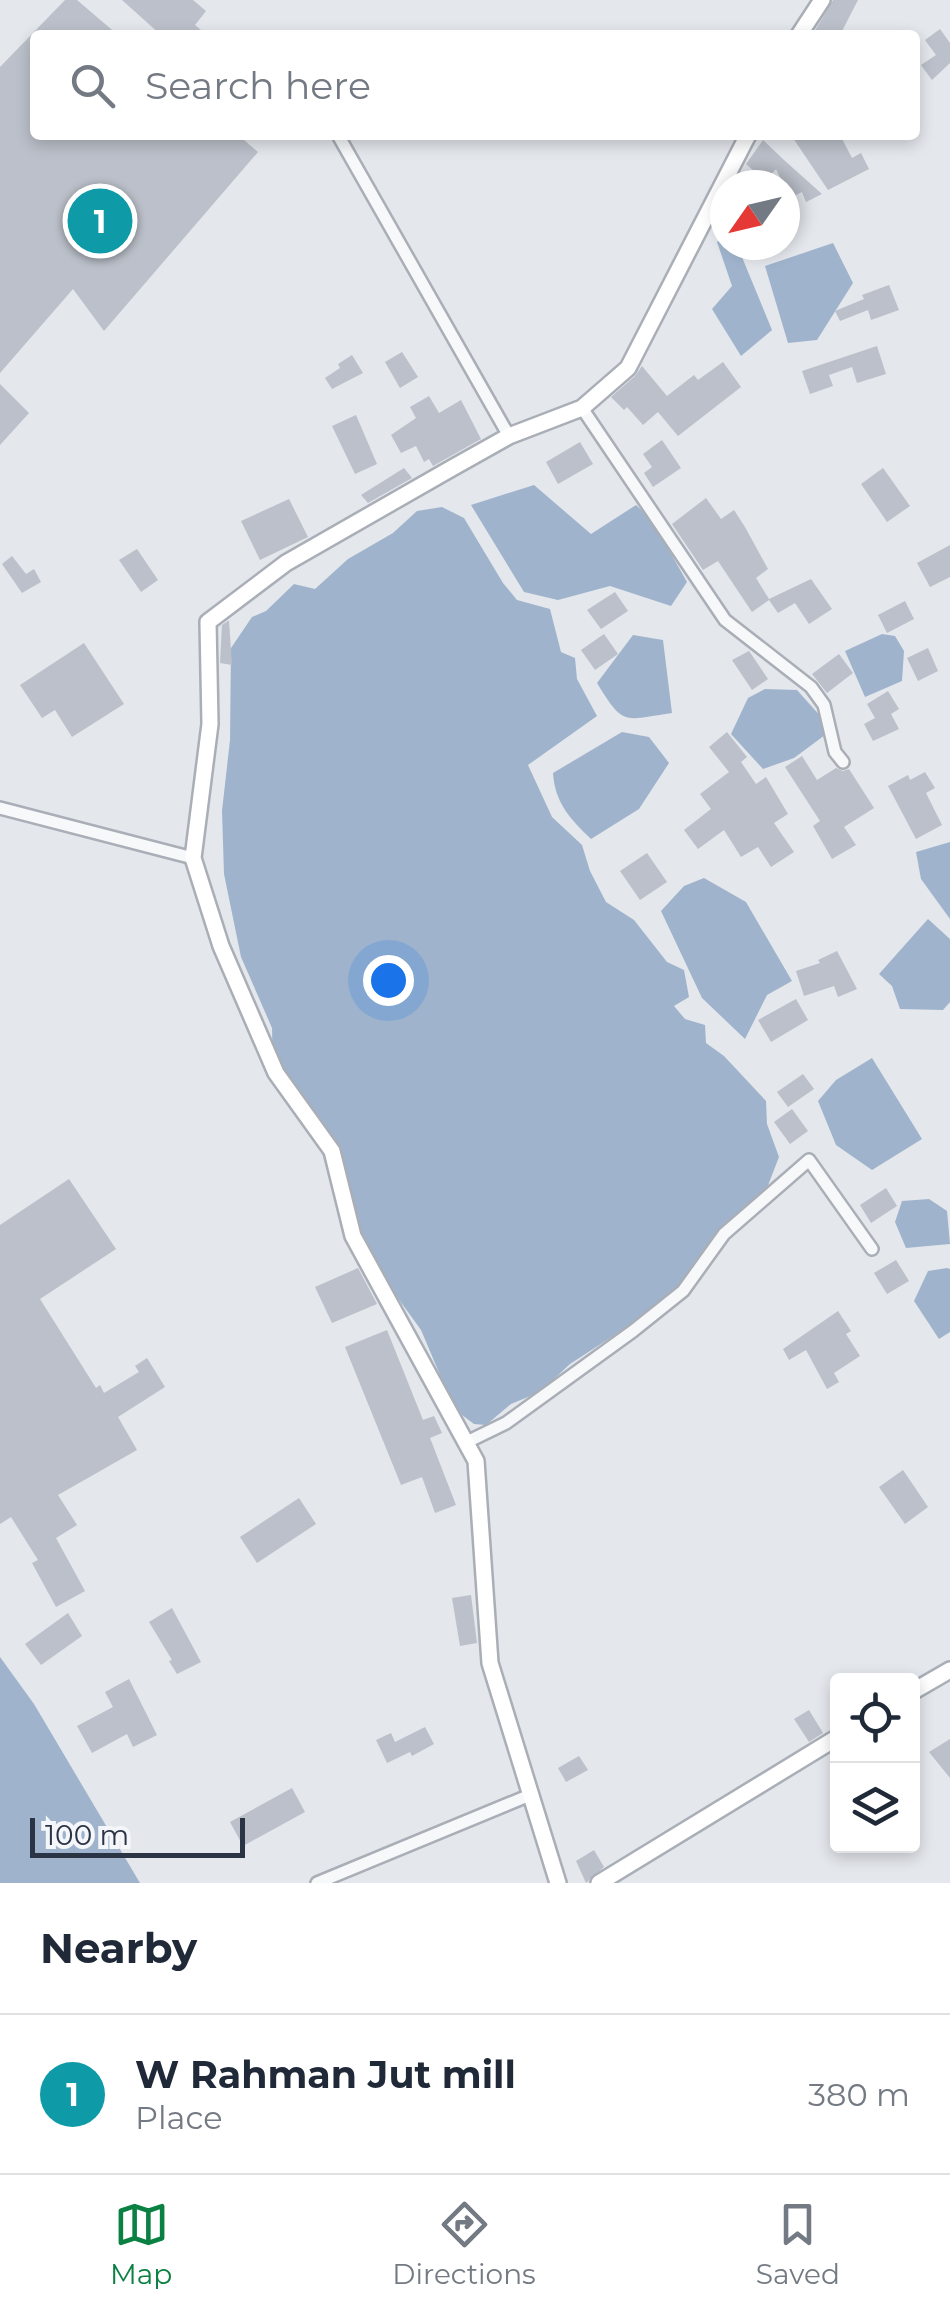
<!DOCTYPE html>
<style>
:root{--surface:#fff;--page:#f2f2f3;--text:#1f2937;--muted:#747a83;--line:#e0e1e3;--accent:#0b8043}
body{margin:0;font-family:Montserrat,sans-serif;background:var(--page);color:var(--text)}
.controls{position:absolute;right:30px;bottom:30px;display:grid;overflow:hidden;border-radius:10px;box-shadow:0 5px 15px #0003}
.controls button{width:90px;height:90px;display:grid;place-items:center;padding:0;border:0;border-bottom:2px solid var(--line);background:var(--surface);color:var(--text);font:50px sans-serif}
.compass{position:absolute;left:710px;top:170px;width:90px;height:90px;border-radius:50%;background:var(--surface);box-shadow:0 5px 15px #0003;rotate:236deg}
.scale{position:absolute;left:30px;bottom:25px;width:215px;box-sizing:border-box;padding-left:10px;border:5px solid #2b3445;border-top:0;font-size:28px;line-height:35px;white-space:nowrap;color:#2b3445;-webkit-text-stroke:8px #f4f6f9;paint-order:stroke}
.you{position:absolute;left:388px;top:980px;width:35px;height:35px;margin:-25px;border:8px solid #fff;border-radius:50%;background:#1a73e8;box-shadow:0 0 0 15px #1a73e833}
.badge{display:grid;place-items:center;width:65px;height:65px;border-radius:50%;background:var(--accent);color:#fff;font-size:32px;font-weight:700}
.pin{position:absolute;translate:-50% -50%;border:5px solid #fff;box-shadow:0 2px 10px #0006}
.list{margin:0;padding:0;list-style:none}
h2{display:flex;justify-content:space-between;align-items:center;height:130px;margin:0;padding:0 40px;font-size:42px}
h2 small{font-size:32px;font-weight:400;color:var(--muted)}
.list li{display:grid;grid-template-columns:65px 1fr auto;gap:30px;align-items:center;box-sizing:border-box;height:160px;padding:0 40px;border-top:2px solid var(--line)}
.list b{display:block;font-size:38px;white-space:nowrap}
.list p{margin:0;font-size:32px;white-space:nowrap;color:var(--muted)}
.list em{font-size:32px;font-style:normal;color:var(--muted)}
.icon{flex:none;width:55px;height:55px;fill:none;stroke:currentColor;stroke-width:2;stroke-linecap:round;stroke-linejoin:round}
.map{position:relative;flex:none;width:950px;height:1883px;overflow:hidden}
.search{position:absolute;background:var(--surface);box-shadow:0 5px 15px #0003;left:30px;right:30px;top:30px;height:110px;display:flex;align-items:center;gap:25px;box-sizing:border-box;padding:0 35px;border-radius:10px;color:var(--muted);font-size:38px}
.sheet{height:290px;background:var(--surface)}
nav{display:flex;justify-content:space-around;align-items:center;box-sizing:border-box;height:140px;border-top:2px solid var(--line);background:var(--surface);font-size:28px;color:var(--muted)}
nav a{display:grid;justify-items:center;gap:5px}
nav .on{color:var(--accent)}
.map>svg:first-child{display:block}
</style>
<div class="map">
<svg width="950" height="1883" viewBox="0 0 950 1883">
<rect width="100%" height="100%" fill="#e4e7ec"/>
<g fill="#9fb4cc">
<polygon points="725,233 725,245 737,245 772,330 741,356 712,309 732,286 717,242"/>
<polygon points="833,243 853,283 817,340 788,343 765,266"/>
<polygon points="534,485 591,534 636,505 652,520 687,582 671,606 610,586 558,600 524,592 471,505"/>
<polygon points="442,507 464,518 503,583 517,600 550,609 561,652 575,658 577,679 597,716 528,765 552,817 582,845 590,871 606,902 634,920 667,962 684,970 689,997 674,1006 685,1019 705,1025 706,1043 724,1056 766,1101 767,1124 779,1157 767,1188 684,1282 636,1321 570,1364 540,1392 511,1404 486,1425 474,1424 462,1415 446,1389 421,1330 353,1236 331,1145 273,1075 272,1028 241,957 224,874 222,811 230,740 231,648 252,617 266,611 294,584 315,589 348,559 393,533 417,511"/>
<polygon points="882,634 895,636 904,651 902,681 865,697 845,651"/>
<path d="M633 635 663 640 672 713C623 720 624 727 597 683Z"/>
<polygon points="765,689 797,690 823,719 825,735 794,758 763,769 731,734 748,698"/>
<path d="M622 732 649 737 669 763 639 809 591 839C570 819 555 803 553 773Z"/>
<polygon points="950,842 950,919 921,879 916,852"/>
<polygon points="704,878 746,902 792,981 767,995 745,1039 702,998 661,911 684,886"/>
<polygon points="928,919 950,939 950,1002 943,1010 900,1009 892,986 879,974"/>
<polygon points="872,1058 922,1139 872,1170 836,1145 818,1101 836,1080"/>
<polygon points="929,1199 947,1211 950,1244 906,1248 895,1222 902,1201"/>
<polygon points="947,1268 950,1269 950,1332 939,1339 914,1301 928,1271"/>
<polygon points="0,1657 34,1704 140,1883 0,1883"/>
</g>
<g fill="#bbc0ca">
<polygon points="65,0 77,0 118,35 35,35 35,135 238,135 258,152 104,331 73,289 0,373 0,67"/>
<polygon points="122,0 193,0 206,11 195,25 207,35 161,35"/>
<polygon points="833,0 858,0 840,35 813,34"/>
<polygon points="940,29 950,43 950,63 932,80 921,65 936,55 925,40"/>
<polygon points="791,135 840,135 852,158 861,153 869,169 828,190"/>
<polygon points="763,140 784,160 822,194 806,202 802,192 790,198 776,169 765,181 746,164"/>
<polygon points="889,285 899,310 871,320 868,310 840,321 835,311 864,299 862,295"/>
<polygon points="877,346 886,374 857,383 852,367 829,375 833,386 810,394 802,371"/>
<polygon points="402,352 418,377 400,388 385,362"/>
<polygon points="352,355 363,373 332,389 325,378 340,368 338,364"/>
<polygon points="723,362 741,387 678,436 658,412 643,425 627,407 624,410 611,397 635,376 642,366 667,396 694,375 698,380"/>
<polygon points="0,384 29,413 0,445"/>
<polygon points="429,396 439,413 461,400 481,439 433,466 429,459 424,462 416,446 401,453 391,435 416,418 410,407"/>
<polygon points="356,415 377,464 355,474 332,426"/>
<polygon points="662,440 681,468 653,487 644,473 652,467 643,454"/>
<polygon points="580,442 593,464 558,484 546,462"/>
<polygon points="404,468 412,478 368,503 361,495"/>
<polygon points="883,468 910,506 887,522 861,484"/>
<polygon points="706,498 721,519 734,510 745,527 768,569 756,578 769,599 811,579 832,609 809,624 795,603 778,613 769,600 752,612 718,561 703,570 672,524"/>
<polygon points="289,499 308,537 260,560 241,521"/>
<polygon points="950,545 950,577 930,587 917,563"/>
<polygon points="137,549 158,580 141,592 119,560"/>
<polygon points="12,556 26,574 34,569 41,582 22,593 2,564"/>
<polygon points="615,592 628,611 601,629 587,610"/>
<polygon points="905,601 914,619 887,633 878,615"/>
<polygon points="228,621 229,621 232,665 220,663 222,625"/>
<polygon points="604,634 618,654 595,670 581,650"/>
<polygon points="84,643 124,704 72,737 55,710 42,718 20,685"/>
<polygon points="928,648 938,671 918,681 907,658"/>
<polygon points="749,651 768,679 752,690 732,660"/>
<polygon points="839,654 853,673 827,693 812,674"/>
<polygon points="888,691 899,709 891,714 899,729 873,741 864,724 875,718 867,704"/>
<polygon points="727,732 747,757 741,762 756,784 766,777 788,814 774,823 794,852 771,867 758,847 741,857 724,830 698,849 684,830 711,809 700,794 729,772 709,747"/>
<polygon points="802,756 817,780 836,768 843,771 849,769 874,808 844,827 856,845 832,859 813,826 820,821 785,767"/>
<polygon points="925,772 935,788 926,793 942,825 916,839 888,786 908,775 910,780"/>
<polygon points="647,853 667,882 640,900 620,871"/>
<polygon points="837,951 857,989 838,997 834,986 804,996 796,971 820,963 818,960"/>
<polygon points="796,999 808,1020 771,1042 758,1020"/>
<polygon points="803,1074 814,1089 788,1107 777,1092"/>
<polygon points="792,1109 808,1131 790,1144 774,1122"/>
<polygon points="69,1179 116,1249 40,1299 96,1388 100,1385 104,1393 139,1372 135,1366 147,1358 165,1387 118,1417 137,1450 58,1495 77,1525 56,1538 85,1591 56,1607 32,1563 38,1560 11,1517 0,1524 0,1225"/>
<polygon points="886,1188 897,1206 871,1223 860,1205"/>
<polygon points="896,1260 909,1281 887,1294 874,1273"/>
<polygon points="358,1268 377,1304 332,1323 315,1287"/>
<polygon points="838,1311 851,1331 846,1334 860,1356 834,1373 839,1382 827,1389 806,1350 789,1360 783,1349"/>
<polygon points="387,1330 423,1420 434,1416 442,1433 430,1438 456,1505 435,1513 422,1477 401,1485 345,1347"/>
<polygon points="903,1470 928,1507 905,1524 879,1487"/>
<polygon points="299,1498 316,1524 257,1563 240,1537"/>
<polygon points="471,1595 477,1643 460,1646 452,1598"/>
<polygon points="172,1608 201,1662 177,1674 169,1661 172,1660 149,1622"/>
<polygon points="68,1613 82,1636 41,1665 25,1644"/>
<polygon points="129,1679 157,1735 133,1747 127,1734 92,1753 77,1726 113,1707 105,1692"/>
<polygon points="809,1710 823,1733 809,1742 794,1719"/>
<polygon points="425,1727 434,1744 412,1756 410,1752 387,1763 376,1740 391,1733 395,1742"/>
<polygon points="950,1739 950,1778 929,1752"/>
<polygon points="579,1756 588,1770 566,1782 558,1768"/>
<polygon points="292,1788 305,1812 243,1846 230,1822"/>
<polygon points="594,1850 604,1867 586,1883 576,1861"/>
</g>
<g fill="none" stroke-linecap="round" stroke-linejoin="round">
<defs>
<g id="street">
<polyline points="338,135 509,436"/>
<polyline points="582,408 725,620 811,687 824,705 835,752 843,762"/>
<polyline points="0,808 193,858"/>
<polyline points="467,1442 506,1423 633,1331 683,1291 724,1234 809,1160 872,1249"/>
<polyline points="317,1883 530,1795"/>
</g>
<g id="secondary">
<polyline points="799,35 822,0"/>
<polyline points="912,1692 950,1670"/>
<polyline points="558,1883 490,1663 476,1461 353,1236 332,1151 276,1073 221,946 193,858 210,724 208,622 286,563 452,468 509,436 582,408 628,368 748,135"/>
<polyline points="599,1883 838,1737"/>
</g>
</defs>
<use href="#street" stroke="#a9aeb7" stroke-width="16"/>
<use href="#secondary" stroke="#a9aeb7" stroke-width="20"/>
<use href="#street" stroke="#f7f8fa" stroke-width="11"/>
<use href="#secondary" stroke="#fff" stroke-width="15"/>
</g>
</svg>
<div class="controls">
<button><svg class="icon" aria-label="locate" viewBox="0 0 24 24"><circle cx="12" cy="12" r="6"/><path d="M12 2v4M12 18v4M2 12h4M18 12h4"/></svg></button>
<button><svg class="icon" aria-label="layers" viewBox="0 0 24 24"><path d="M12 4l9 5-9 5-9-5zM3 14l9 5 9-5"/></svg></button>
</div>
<svg class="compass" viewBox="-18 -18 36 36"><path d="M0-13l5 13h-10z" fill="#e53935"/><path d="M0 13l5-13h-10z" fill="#747a83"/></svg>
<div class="scale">100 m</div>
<div class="you"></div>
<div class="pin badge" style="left:100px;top:221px;background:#0f9aa8">1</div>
<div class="search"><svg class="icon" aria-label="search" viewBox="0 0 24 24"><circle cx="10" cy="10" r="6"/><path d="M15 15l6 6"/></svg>Search here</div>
</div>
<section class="sheet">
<h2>Nearby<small></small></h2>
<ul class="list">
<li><span class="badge" style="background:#0f9aa8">1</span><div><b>W Rahman Jut mill</b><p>Place</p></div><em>380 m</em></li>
</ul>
</section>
<nav>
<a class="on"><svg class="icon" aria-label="map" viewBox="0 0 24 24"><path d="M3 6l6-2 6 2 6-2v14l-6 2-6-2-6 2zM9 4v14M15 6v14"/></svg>Map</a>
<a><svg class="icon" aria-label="directions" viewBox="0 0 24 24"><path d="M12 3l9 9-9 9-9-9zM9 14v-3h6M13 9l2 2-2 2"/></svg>Directions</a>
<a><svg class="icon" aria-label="saved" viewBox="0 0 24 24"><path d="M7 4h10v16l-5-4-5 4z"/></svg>Saved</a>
</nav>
